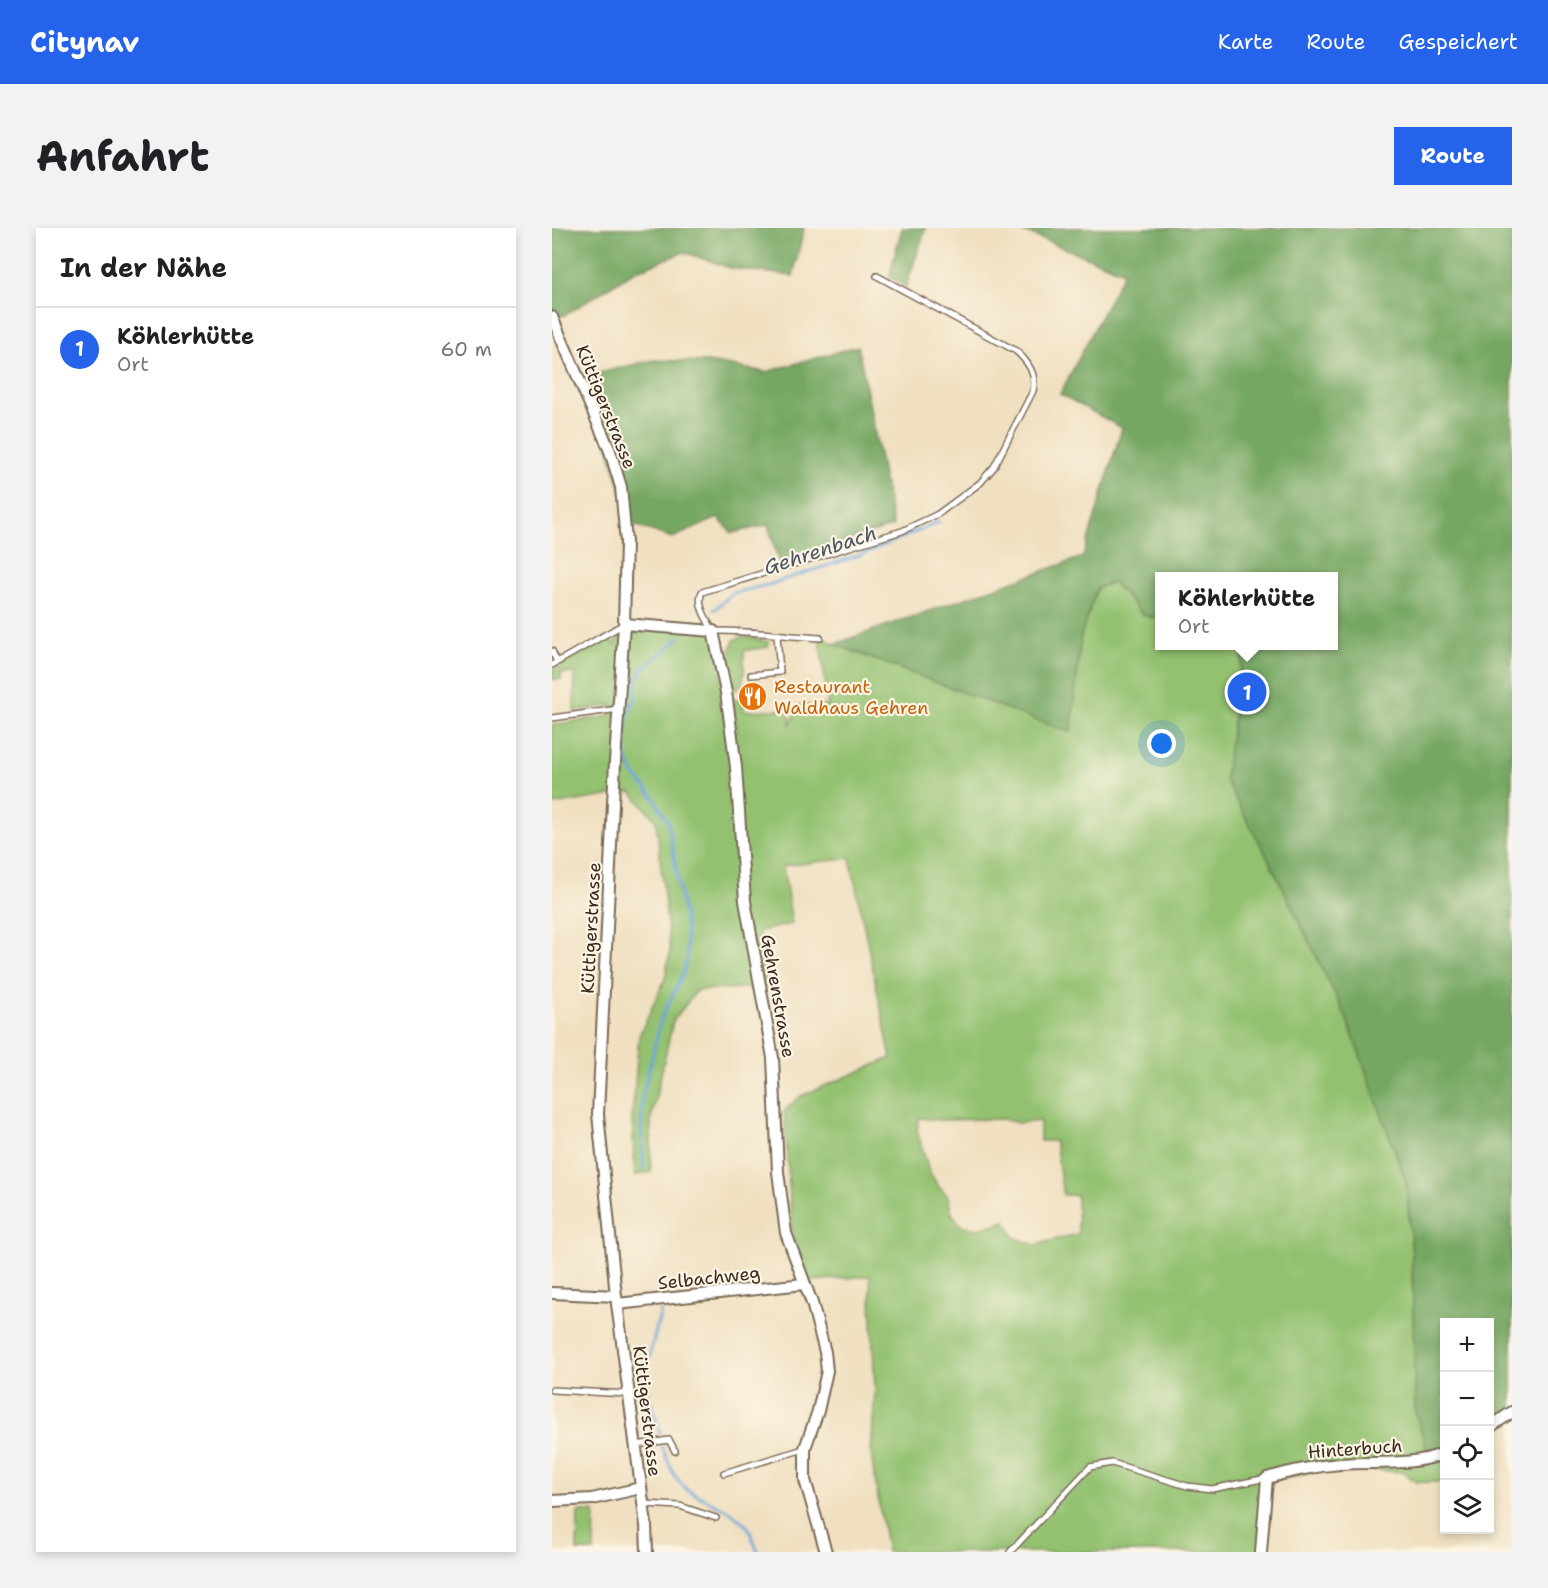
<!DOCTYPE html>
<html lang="de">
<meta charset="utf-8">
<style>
:root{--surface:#fff;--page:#f2f2f2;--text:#202124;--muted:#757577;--line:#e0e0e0;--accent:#2563eb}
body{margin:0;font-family:"Shantell Sans",sans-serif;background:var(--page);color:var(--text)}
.controls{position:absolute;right:18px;bottom:18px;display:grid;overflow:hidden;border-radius:0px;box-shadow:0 3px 9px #0003}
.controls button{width:54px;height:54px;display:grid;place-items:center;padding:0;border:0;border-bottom:2px solid var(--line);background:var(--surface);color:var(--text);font:30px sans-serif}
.you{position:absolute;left:610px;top:516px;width:21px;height:21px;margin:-15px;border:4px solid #fff;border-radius:50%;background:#1a73e8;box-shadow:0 0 0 9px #1a73e833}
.badge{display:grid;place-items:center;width:39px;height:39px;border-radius:50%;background:var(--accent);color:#fff;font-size:20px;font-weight:700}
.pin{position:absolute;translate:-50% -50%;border:3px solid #fff;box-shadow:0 2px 6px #0006}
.popup{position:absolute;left:603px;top:344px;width:183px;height:78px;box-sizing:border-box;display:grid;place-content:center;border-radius:0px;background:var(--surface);filter:drop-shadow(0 2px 4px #0005);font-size:20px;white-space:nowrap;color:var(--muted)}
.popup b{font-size:22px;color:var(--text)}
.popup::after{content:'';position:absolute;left:50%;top:100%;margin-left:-12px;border:12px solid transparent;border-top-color:var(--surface)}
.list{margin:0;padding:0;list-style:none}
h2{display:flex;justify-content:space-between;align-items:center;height:78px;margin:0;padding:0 24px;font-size:26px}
h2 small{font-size:20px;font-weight:400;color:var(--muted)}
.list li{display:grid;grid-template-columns:39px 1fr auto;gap:18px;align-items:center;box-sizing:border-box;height:84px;padding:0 24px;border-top:2px solid var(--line)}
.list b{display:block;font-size:22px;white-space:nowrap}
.list p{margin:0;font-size:20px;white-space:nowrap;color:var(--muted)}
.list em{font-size:20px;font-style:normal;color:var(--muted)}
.icon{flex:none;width:33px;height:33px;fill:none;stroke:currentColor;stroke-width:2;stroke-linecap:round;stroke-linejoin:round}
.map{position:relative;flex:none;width:960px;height:1324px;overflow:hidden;border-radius:0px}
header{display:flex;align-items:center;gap:36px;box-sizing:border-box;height:84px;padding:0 30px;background:var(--accent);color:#fff}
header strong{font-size:28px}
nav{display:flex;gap:33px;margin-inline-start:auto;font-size:21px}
.intro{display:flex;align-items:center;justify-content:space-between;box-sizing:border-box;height:144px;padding:0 36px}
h1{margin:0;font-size:42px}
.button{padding:15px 27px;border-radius:0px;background:var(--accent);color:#fff;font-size:21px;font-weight:700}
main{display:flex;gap:36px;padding:0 36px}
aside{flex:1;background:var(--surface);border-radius:0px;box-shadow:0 3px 9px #0003}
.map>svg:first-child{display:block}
</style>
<header>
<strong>Citynav</strong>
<nav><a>Karte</a><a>Route</a><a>Gespeichert</a></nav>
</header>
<div class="intro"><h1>Anfahrt</h1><a class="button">Route</a></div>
<main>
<aside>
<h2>In der Nähe<small></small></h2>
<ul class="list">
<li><span class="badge">1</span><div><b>Köhlerhütte</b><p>Ort</p></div><em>60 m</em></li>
</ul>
</aside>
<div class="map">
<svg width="960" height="1324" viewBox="0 0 960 1324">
<rect width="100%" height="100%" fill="#fcf5e5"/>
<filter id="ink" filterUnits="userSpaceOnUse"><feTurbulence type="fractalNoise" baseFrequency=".0167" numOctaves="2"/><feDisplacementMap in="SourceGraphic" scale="12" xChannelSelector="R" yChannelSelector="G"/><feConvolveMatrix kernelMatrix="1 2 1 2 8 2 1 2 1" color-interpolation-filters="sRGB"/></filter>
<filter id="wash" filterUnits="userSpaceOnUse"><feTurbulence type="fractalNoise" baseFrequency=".008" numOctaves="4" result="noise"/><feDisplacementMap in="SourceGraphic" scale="24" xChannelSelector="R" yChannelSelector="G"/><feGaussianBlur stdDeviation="1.35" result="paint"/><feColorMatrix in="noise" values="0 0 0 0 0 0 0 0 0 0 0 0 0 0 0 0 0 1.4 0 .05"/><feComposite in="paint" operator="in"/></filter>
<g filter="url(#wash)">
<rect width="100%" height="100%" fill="#f0e0c1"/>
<g fill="#93c170" stroke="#677647" stroke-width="1.5" fill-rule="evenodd">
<path d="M561 354 590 386 608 392V418H692L673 551 716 630 795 791 854 954 860 1025 863 1184 892 1223V1254H864L851 1244 782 1240 720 1253 713 1324H335L319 1227 323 1163 318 1048 248 1054 240 1000 232 883 249 868 339 830 298 630 231 638 240 696 207 703 215 759 145 762 121 793 99 891V944L83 947 80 890 87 808 113 751 118 723 104 592 79 564 0 577V497L58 488 59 477 22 484 23 445H9V451H0L1 442 54 410 63 417 64 407 165 396 174 504 185 503 181 471H191L192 483 237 481 238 497 247 477 276 478 267 406 282 416 519 504 529 407 545 360ZM367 890 388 892 451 891 466 895 488 893V913H503L511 967H525L526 1006 482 1017 462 1009 454 993 426 1001 408 997 399 984 396 968 386 958 377 943 365 903Z"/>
<path d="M192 408 217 414 216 419 195 422 192 424C191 436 196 454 184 462L180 461C171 446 177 427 182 412Z"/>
<polygon points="26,1284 43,1284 42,1323 25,1323"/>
</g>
<g fill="#76a762" stroke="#586840" stroke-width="1.5">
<polygon points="0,0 252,0 241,48 178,40 132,24 81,44 13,87 0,88"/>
<polygon points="350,0 374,0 354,59 337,49"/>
<polygon points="462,0 960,0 960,1180 938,1195 938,1094 892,1094 892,1223 878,1232 863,1184 860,1025 854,954 795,791 716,630 673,551 692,418 782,418 782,348 608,348 608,392 590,386 561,354 545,360 529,407 519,505 282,416 531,329 570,200 508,166 572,44"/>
<polygon points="306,118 341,298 227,335 216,297 180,305 166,290 120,310 79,296 49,196 26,150 101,132 156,134 214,144"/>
</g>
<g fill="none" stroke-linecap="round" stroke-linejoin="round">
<g stroke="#6aa5da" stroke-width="3">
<polyline points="162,382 181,365 216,357 308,327 387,294"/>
<polyline points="92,941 89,906 90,871 109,791 131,746 135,731 134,700 116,594 102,570 82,546 75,533 73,515 76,486 84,469 85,453 89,443 128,409"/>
<polyline points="108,1205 95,1164 94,1142 109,1083"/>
<polyline points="110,1219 123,1249 135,1262 179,1284 196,1299 206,1324"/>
</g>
</g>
</g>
<g filter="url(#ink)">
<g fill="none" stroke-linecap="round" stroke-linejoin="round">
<defs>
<g id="service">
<path d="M268 410C232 408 197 402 161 403 155 391 144 377 150 364L350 303 386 286 428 255 442 239 481 163C485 146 476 134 464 123L325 48"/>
<polyline points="0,423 5,434"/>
<polyline points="0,437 72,396"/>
<polyline points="199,447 228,444 225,407"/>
<polyline points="0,490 67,481"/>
<polyline points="0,1162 76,1166"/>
<polyline points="84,1217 117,1212 123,1223"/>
<polyline points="172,1245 252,1221"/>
<polyline points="91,1276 128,1278 164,1290"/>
<polyline points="458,1324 538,1239 560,1235 635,1258 660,1261 715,1250"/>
</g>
<g id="minor">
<polyline points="0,89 58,223 69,259 74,314 72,396 63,534 46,886 64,1068 94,1297 95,1324"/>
<polyline points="72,396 161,403 174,464 184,539 193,673 221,830 226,944 234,1005 260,1075 273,1124 275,1143 266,1183 253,1220 253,1252 274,1324"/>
<polyline points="0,1065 64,1068"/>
<polyline points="65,1076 252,1056"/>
<polyline points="938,1199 960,1184"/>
<polyline points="0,1273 40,1271 89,1260"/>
<path d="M709 1324 715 1250C739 1243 763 1238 788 1236 822 1233 861 1239 892 1225"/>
</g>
</defs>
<use href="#service" stroke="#7a6a57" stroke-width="8"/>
<use href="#minor" stroke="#7a6a57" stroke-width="14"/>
<use href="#service" stroke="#fff" stroke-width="5"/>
<use href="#minor" stroke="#fff" stroke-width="10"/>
</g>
</g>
<defs>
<symbol id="restaurant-disc" viewBox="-11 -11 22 22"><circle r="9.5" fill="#e8710a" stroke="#fcf5e5"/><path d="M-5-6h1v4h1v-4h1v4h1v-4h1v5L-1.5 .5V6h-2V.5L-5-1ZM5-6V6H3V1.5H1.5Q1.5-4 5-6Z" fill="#fff"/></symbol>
</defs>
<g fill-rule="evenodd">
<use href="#restaurant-disc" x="184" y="452" width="33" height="33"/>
</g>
<g text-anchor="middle" stroke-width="4.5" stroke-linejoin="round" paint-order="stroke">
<g font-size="18" fill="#3b2a1e" stroke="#fcf5e5">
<text transform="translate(54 179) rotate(68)" y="6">Küttigerstrasse</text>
<text transform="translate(39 700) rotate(-87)" y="6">Küttigerstrasse</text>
<text transform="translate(226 768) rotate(80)" y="6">Gehrenstrasse</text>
<text transform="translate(157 1050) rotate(-6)" y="6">Selbachweg</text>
<text transform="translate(95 1183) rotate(83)" y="6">Küttigerstrasse</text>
<text transform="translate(803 1221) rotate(-4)" y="6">Hinterbuch</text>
</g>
<g font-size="18" fill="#c56008" stroke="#fcf5e5" text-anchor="start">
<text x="222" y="465">Restaurant<tspan x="222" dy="21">Waldhaus Gehren</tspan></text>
</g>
<g font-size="20" font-style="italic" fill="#4b5560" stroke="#fcf5e5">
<text transform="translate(268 322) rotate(-18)" y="7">Gehrenbach</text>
</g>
</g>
</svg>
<div class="controls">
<button>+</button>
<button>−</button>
<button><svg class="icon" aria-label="locate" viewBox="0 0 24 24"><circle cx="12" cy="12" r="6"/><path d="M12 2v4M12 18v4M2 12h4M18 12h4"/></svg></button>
<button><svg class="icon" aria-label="layers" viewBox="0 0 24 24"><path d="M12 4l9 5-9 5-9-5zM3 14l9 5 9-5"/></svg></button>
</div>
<div class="you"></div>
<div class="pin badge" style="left:695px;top:464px">1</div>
<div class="popup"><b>Köhlerhütte</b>Ort</div>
</div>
</main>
